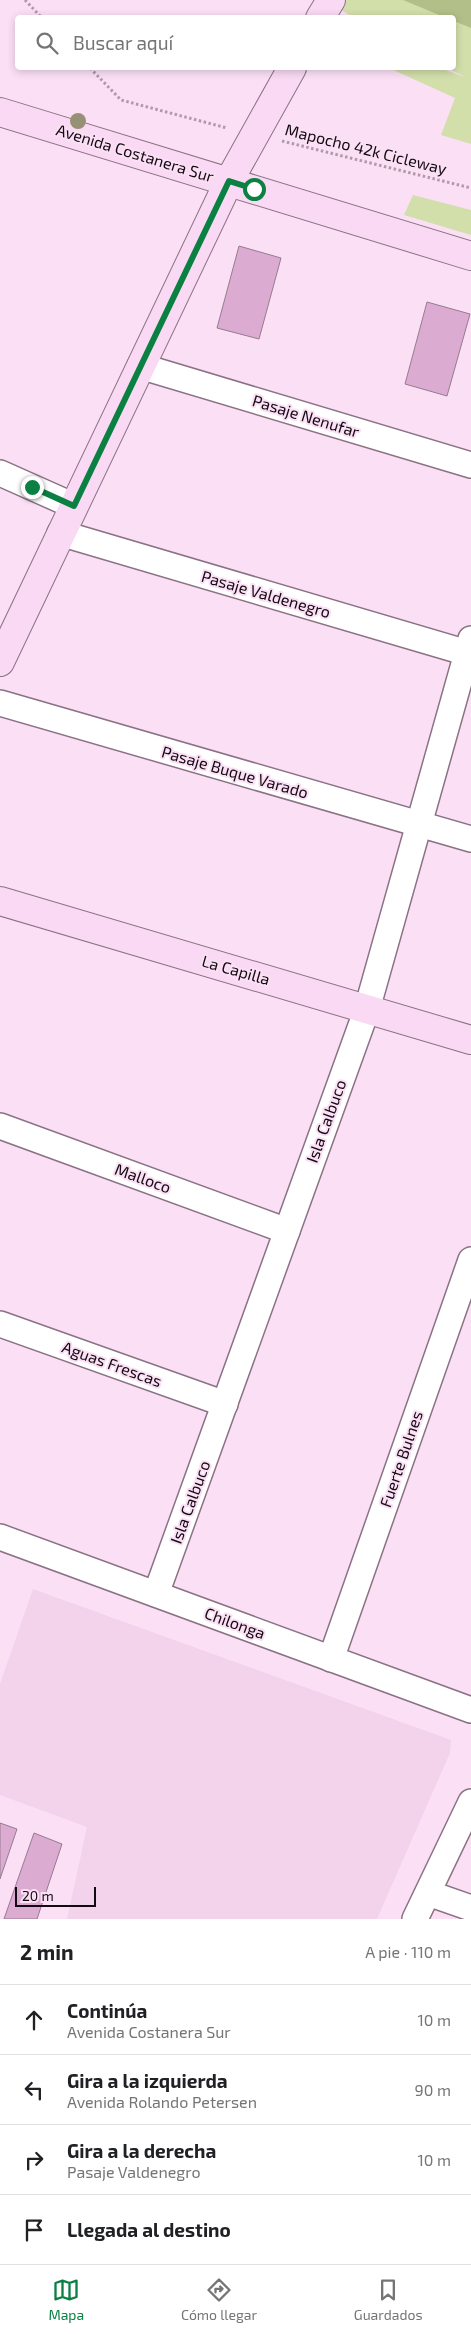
<!DOCTYPE html>
<html lang="es">
<meta charset="utf-8">
<style>
:root{--surface:#fff;--page:#f2f2f2;--text:#202124;--muted:#757577;--line:#e0e0e0;--accent:#0b8043}
body{margin:0;font-family:"Exo 2",sans-serif;background:var(--page);color:var(--text)}
.scale{position:absolute;left:15px;bottom:12px;width:81px;box-sizing:border-box;padding-left:5px;border:2px solid #140b12;border-top:0;font-size:14px;line-height:18px;white-space:nowrap;color:#140b12;-webkit-text-stroke:4px #fbe0f5;paint-order:stroke}
.stop{position:absolute;width:15px;height:15px;margin:-11px;border:4px solid #0b8043;border-radius:50%;background:#fff}
.stop.end{background:#0b8043;border-color:#fff;box-shadow:0 1px 5px #0008}
.list{margin:0;padding:0;list-style:none}
h2{display:flex;justify-content:space-between;align-items:center;height:65px;margin:0;padding:0 20px;font-size:21px}
h2 small{font-size:16px;font-weight:400;color:var(--muted)}
.list li{display:grid;grid-template-columns:32px 1fr auto;gap:15px;align-items:center;box-sizing:border-box;height:70px;padding:0 20px;border-top:1px solid var(--line)}
.list b{display:block;font-size:19px;white-space:nowrap}
.list p{margin:0;font-size:16px;white-space:nowrap;color:var(--muted)}
.list em{font-size:16px;font-style:normal;color:var(--muted)}
.icon{flex:none;width:28px;height:28px;fill:none;stroke:currentColor;stroke-width:2;stroke-linecap:round;stroke-linejoin:round}
.map{position:relative;flex:none;width:471px;height:1919px;overflow:hidden}
.search{position:absolute;background:var(--surface);box-shadow:0 2px 8px #0003;left:15px;right:15px;top:15px;height:55px;display:flex;align-items:center;gap:12px;box-sizing:border-box;padding:0 18px;border-radius:5px;color:var(--muted);font-size:19px}
.sheet{height:345px;background:var(--surface)}
nav{display:flex;justify-content:space-around;align-items:center;box-sizing:border-box;height:70px;border-top:1px solid var(--line);background:var(--surface);font-size:14px;color:var(--muted)}
nav a{display:grid;justify-items:center;gap:2px}
nav .on{color:var(--accent)}
.map>svg:first-child{display:block}
</style>
<div class="map">
<svg width="471" height="1919" viewBox="0 0 471 1919">
<rect width="100%" height="100%" fill="#fbe0f5"/>
<polygon fill="#f3d2ec" points="33,1589 451,1740 450,1753 377,1919 67,1919 87,1827 0,1795 0,1684"/>
<g fill="#d2dfab">
<polygon points="324,0 471,0 471,144 441,135 455,98 389,68 440,68 465,77 447,68 454,68 454,18 353,17"/>
<polygon points="413,195 471,210 471,235 404,215"/>
</g>
<polygon fill="#b2bf88" points="403,0 471,0 471,28 454,21 454,18 444,17"/>
<g fill="#dcabd1" stroke="#957c8f">
<polygon points="239,246 281,258 259,339 217,328"/>
<polygon points="427,302 470,314 447,396 405,384"/>
<polygon points="0,1823 17,1829 0,1879"/>
<polygon points="34,1833 62,1844 37,1919 4,1919"/>
</g>
<g fill="none" stroke-linecap="round" stroke-linejoin="round">
<defs>
<g id="street">
<polyline points="140,366 471,465"/>
<polyline points="0,473 74,506"/>
<polyline points="60,533 471,654"/>
<polyline points="0,703 471,839"/>
<polyline points="0,1126 287,1231"/>
<polyline points="0,1324 225,1404"/>
<polyline points="0,1537 471,1710"/>
<polyline points="156,1594 367,1009 471,639"/>
<polyline points="331,1659 471,1260"/>
<polyline points="428,1893 471,1908"/>
<polyline points="415,1919 471,1802"/>
</g>
<g id="secondary">
<polyline points="320,18 331,0"/>
<polyline points="0,112 471,256"/>
<polyline points="0,662 229,181 292,68"/>
<polyline points="0,901 471,1040"/>
</g>
</defs>
<use href="#street" stroke="#8a7284" stroke-width="28"/>
<use href="#secondary" stroke="#8a7284" stroke-width="30"/>
<g stroke="#af9aaa" stroke-width="3" stroke-dasharray="2.5 2.5" stroke-linecap="butt">
<polyline points="25,0 42,18"/>
<polyline points="90,68 121,100 227,128"/>
<polyline points="282,141 471,188"/>
</g>
<use href="#street" stroke="#fff" stroke-width="25"/>
<use href="#secondary" stroke="#f9d9f3" stroke-width="28"/>
</g>
<circle fill="#969076" cx="78" cy="121" r="8"/>
<g fill="none" stroke-linecap="round" stroke-linejoin="round">
<polyline stroke="#0b8043" stroke-width="6" points="32,487 74,506 229,181 254,189"/>
</g>
<g text-anchor="middle" stroke-width="4" stroke-linejoin="round" paint-order="stroke">
<g font-size="16" fill="#140b12" stroke="#fbe0f5">
<text transform="translate(366 149) rotate(14)" y="6">Mapocho 42k Cicleway</text>
<text transform="translate(135 153) rotate(17)" y="6">Avenida Costanera Sur</text>
<text transform="translate(306 416) rotate(17)" y="6">Pasaje Nenufar</text>
<text transform="translate(266 594) rotate(16)" y="6">Pasaje Valdenegro</text>
<text transform="translate(235 772) rotate(16)" y="6">Pasaje Buque Varado</text>
<text transform="translate(236 970) rotate(16)" y="6">La Capilla</text>
<text transform="translate(326 1121) rotate(-70)" y="6">Isla Calbuco</text>
<text transform="translate(143 1178) rotate(20)" y="6">Malloco</text>
<text transform="translate(112 1364) rotate(20)" y="6">Aguas Frescas</text>
<text transform="translate(401 1459) rotate(-71)" y="6">Fuerte Bulnes</text>
<text transform="translate(190 1502) rotate(-70)" y="6">Isla Calbuco</text>
<text transform="translate(235 1623) rotate(20)" y="6">Chilonga</text>
</g>
</g>
</svg>
<div class="scale">20 m</div>
<div class="stop" style="left:254px;top:189px"></div>
<div class="stop end" style="left:32px;top:487px"></div>
<div class="search"><svg class="icon" aria-label="search" viewBox="0 0 24 24"><circle cx="10" cy="10" r="6"/><path d="M15 15l6 6"/></svg>Buscar aquí</div>
</div>
<section class="sheet">
<h2>2 min<small>A pie · 110 m</small></h2>
<ul class="list">
<li><svg class="icon" aria-label="ahead" viewBox="0 0 24 24"><path d="M12 20V5M6 11l6-6 6 6"/></svg><div><b>Continúa</b><p>Avenida Costanera Sur</p></div><em>10 m</em></li>
<li><svg class="icon" aria-label="left" viewBox="0 0 24 24"><path d="M17 20v-9H6M10 6l-5 5 5 5"/></svg><div><b>Gira a la izquierda</b><p>Avenida Rolando Petersen</p></div><em>90 m</em></li>
<li><svg class="icon" aria-label="right" viewBox="0 0 24 24"><path d="M7 20v-9h11M14 6l5 5-5 5"/></svg><div><b>Gira a la derecha</b><p>Pasaje Valdenegro</p></div><em>10 m</em></li>
<li><svg class="icon" aria-label="arrive" viewBox="0 0 24 24"><path d="M6 21V4h12l-3 4 3 4H6"/></svg><div><b>Llegada al destino</b></div></li>
</ul>
</section>
<nav>
<a class="on"><svg class="icon" aria-label="map" viewBox="0 0 24 24"><path d="M3 6l6-2 6 2 6-2v14l-6 2-6-2-6 2zM9 4v14M15 6v14"/></svg>Mapa</a>
<a><svg class="icon" aria-label="directions" viewBox="0 0 24 24"><path d="M12 3l9 9-9 9-9-9zM9 14v-3h6M13 9l2 2-2 2"/></svg>Cómo llegar</a>
<a><svg class="icon" aria-label="saved" viewBox="0 0 24 24"><path d="M7 4h10v16l-5-4-5 4z"/></svg>Guardados</a>
</nav>
